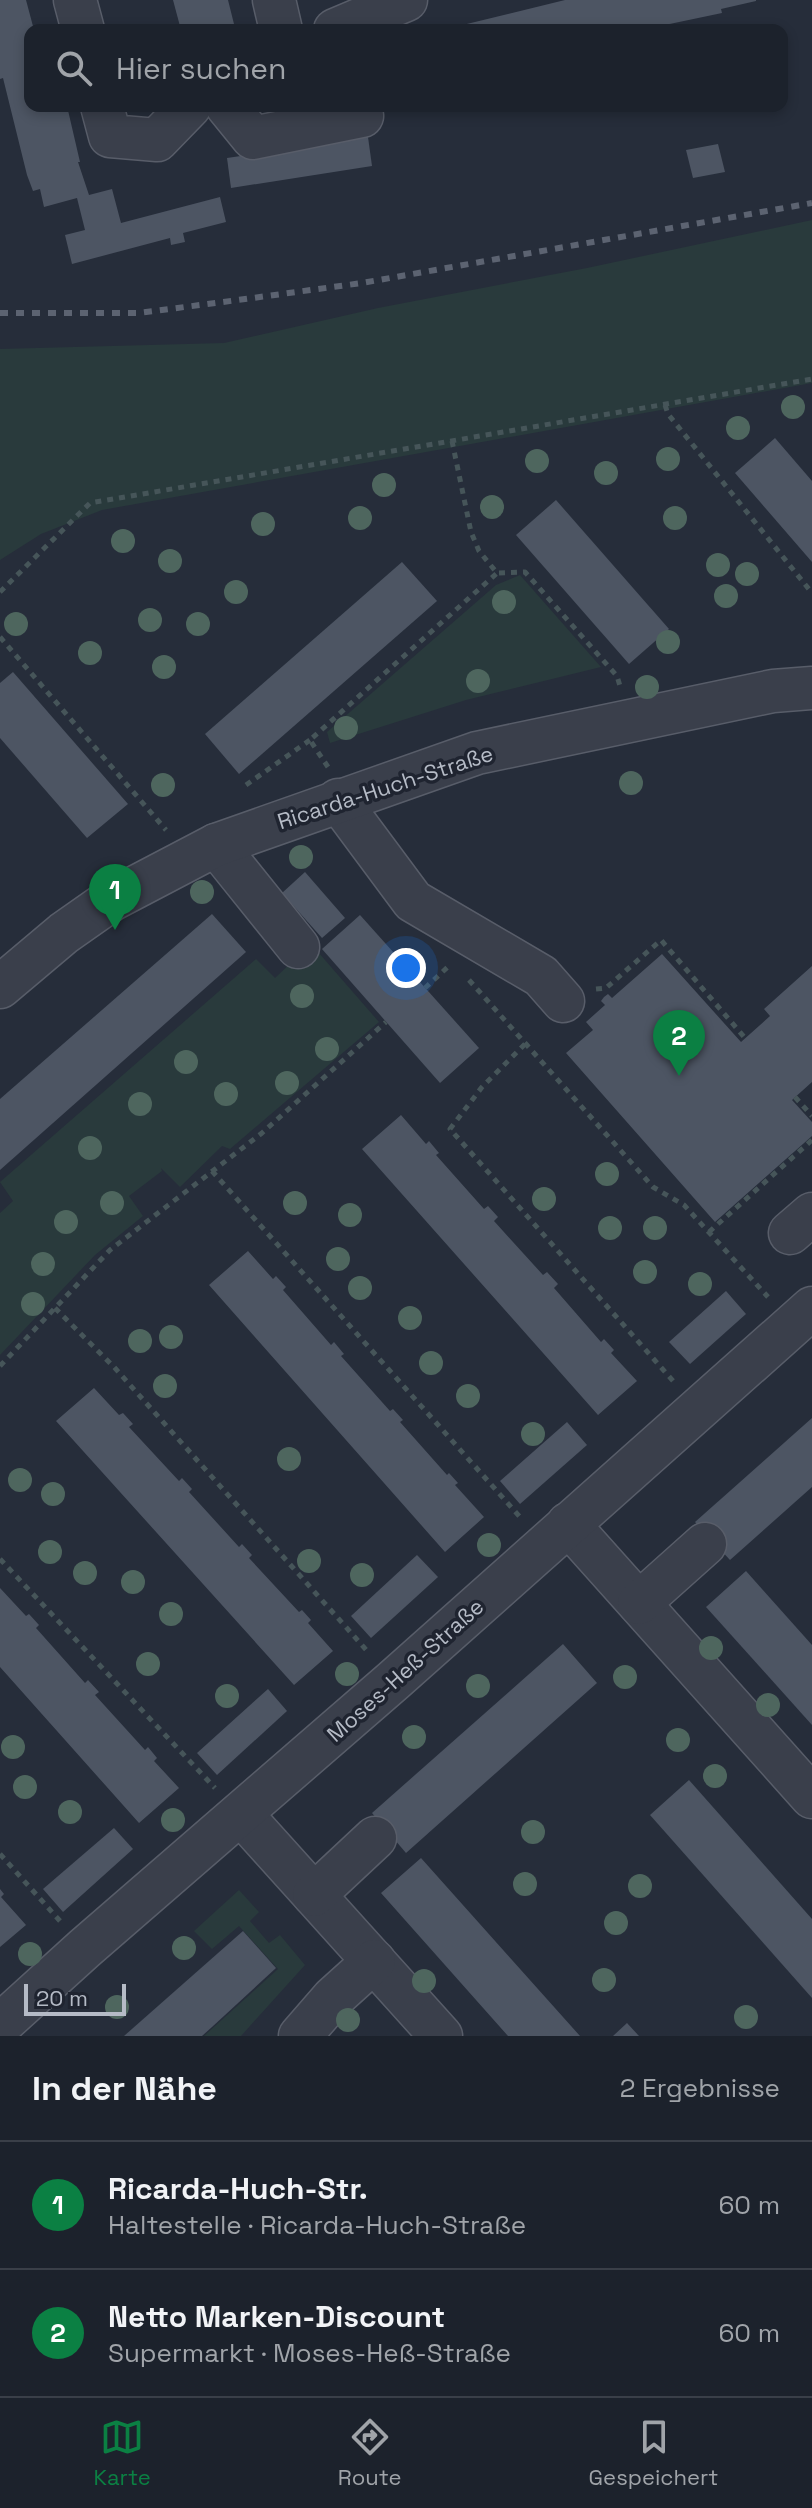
<!DOCTYPE html>
<html lang="de">
<meta charset="utf-8">
<style>
:root{--surface:#1c222c;--page:#252a34;--text:#f1f3f6;--muted:#a0a4a9;--line:#3a3f48;--accent:#0b8043}
body{margin:0;font-family:"Space Grotesk",sans-serif;background:var(--page);color:var(--text)}
.scale{position:absolute;left:24px;bottom:20px;width:102px;box-sizing:border-box;padding-left:8px;border:4px solid #b5bbc6;border-top:0;font-size:22px;line-height:28px;white-space:nowrap;color:#b5bbc6;-webkit-text-stroke:6px #1f2430;paint-order:stroke}
.you{position:absolute;left:406px;top:968px;width:28px;height:28px;margin:-20px;border:6px solid #fff;border-radius:50%;background:#1a73e8;box-shadow:0 0 0 12px #1a73e833}
.badge{display:grid;place-items:center;width:52px;height:52px;border-radius:50%;background:var(--accent);color:#fff;font-size:26px;font-weight:700}
.pin{position:absolute;translate:-50% -66px;filter:drop-shadow(0 2px 4px #0008)}
.pin::after{content:'';position:absolute;top:42px;width:28px;height:24px;background:inherit;clip-path:polygon(0 0,100% 0,50% 100%)}
.list{margin:0;padding:0;list-style:none}
h2{display:flex;justify-content:space-between;align-items:center;height:104px;margin:0;padding:0 32px;font-size:34px}
h2 small{font-size:26px;font-weight:400;color:var(--muted)}
.list li{display:grid;grid-template-columns:52px 1fr auto;gap:24px;align-items:center;box-sizing:border-box;height:128px;padding:0 32px;border-top:2px solid var(--line)}
.list b{display:block;font-size:30px;white-space:nowrap}
.list p{margin:0;font-size:26px;white-space:nowrap;color:var(--muted)}
.list em{font-size:26px;font-style:normal;color:var(--muted)}
.icon{flex:none;width:44px;height:44px;fill:none;stroke:currentColor;stroke-width:2;stroke-linecap:round;stroke-linejoin:round}
.map{position:relative;flex:none;width:812px;height:2036px;overflow:hidden}
.search{position:absolute;background:var(--surface);box-shadow:0 4px 12px #0003;left:24px;right:24px;top:24px;height:88px;display:flex;align-items:center;gap:20px;box-sizing:border-box;padding:0 28px;border-radius:16px;color:var(--muted);font-size:30px}
.sheet{height:360px;background:var(--surface)}
nav{display:flex;justify-content:space-around;align-items:center;box-sizing:border-box;height:112px;border-top:2px solid var(--line);background:var(--surface);font-size:22px;color:var(--muted)}
nav a{display:grid;justify-items:center;gap:4px}
nav .on{color:var(--accent)}
.map>svg:first-child{display:block}
</style>
<div class="map">
<svg width="812" height="2036" viewBox="0 0 812 2036">
<rect width="100%" height="100%" fill="#262d3a"/>
<g fill="#293a3c">
<polygon points="812,220 812,383 102,510 41,534 0,560 0,349 224,343 378,308 587,268"/>
<polygon points="520,575 601,667 466,700 330,743 327,732 496,585"/>
<polygon points="318,952 379,1022 230,1149 222,1146 180,1187 161,1168 162,1171 129,1196 143,1216 95,1255 0,1355 0,1213 13,1201 0,1182 256,959 275,978 294,960"/>
<polygon points="239,1890 259,1912 250,1921 269,1943 280,1935 305,1965 241,2036 204,2036 278,1969 239,1926 212,1949 194,1931"/>
</g>
<g fill="#4d5563">
<polygon points="0,0 26,0 34,30 30,30 30,106 67,106 80,162 78,162 89,195 112,189 121,223 220,197 226,222 183,233 185,242 171,245 170,238 72,264 65,235 85,230 77,198 44,207 40,189 33,191 27,175 3,78 0,79"/>
<polygon points="173,0 228,0 235,28 181,30"/>
<polygon points="565,0 756,0 756,1 721,9 722,13 641,30 442,30"/>
<polygon points="368,137 372,166 231,188 227,158"/>
<polygon points="718,144 725,172 693,178 686,150"/>
<polygon points="775,438 812,481 812,562 735,473"/>
<polygon points="556,500 669,629 629,664 516,535"/>
<polygon points="402,562 437,601 239,774 205,734"/>
<polygon points="13,672 128,804 87,838 0,738 0,683"/>
<polygon points="305,872 345,918 322,938 282,893"/>
<polygon points="212,914 246,952 0,1170 0,1099"/>
<polygon points="360,915 479,1048 440,1083 322,949"/>
<polygon points="662,954 741,1042 770,1016 764,1009 812,966 812,1082 792,1100 812,1122 812,1136 715,1222 566,1053 593,1030 586,1022 605,1005 601,1001 604,997 608,994 612,998"/>
<polygon points="401,1115 426,1144 429,1141 439,1153 436,1155 484,1209 488,1206 498,1217 494,1221 543,1275 547,1272 558,1284 554,1288 601,1342 604,1339 614,1350 611,1353 637,1381 598,1415 362,1149"/>
<polygon points="248,1251 273,1279 276,1276 286,1287 283,1290 331,1345 334,1342 344,1354 341,1356 390,1411 393,1409 403,1420 400,1422 447,1475 449,1473 458,1483 455,1485 484,1517 445,1552 209,1285"/>
<polygon points="726,1291 746,1314 690,1364 669,1342"/>
<polygon points="94,1388 119,1415 123,1413 133,1424 129,1427 179,1481 182,1478 192,1489 189,1492 239,1547 242,1544 252,1555 249,1558 299,1612 302,1610 311,1620 308,1623 333,1651 294,1685 56,1421"/>
<polygon points="812,1418 812,1487 730,1560 695,1522"/>
<polygon points="567,1422 587,1445 520,1504 500,1481"/>
<polygon points="417,1555 438,1577 371,1638 351,1616"/>
<polygon points="746,1571 812,1645 812,1725 706,1607"/>
<polygon points="0,1588 26,1616 29,1614 39,1625 36,1628 85,1683 88,1680 99,1692 95,1695 145,1750 148,1747 157,1758 154,1761 179,1788 139,1823 0,1667"/>
<polygon points="563,1644 597,1683 406,1853 372,1813"/>
<polygon points="268,1689 287,1711 217,1775 197,1753"/>
<polygon points="689,1780 812,1919 812,1998 650,1815"/>
<polygon points="114,1828 133,1849 63,1912 43,1889"/>
<polygon points="421,1858 479,1923 580,2036 508,2036 381,1893"/>
<polygon points="0,1889 4,1894 1,1897 26,1925 0,1947"/>
<polygon points="243,1931 276,1968 212,2027 202,2036 124,2036"/>
<polygon points="627,2023 639,2036 613,2036"/>
</g>
<g fill="none" stroke-linecap="round" stroke-linejoin="round">
<defs>
<g id="minor">
<polyline points="75,0 83,30"/>
<polyline points="274,0 281,30"/>
<polyline points="335,30 406,0"/>
<polyline points="102,106 110,136 157,140 190,106"/>
<polyline points="227,106 253,138 362,116"/>
<polyline points="338,800 413,901 541,976 563,1001"/>
<polyline points="216,845 298,947"/>
<polyline points="0,987 64,933 111,900 216,845 477,753 773,691 812,688"/>
<polyline points="790,1233 812,1214"/>
<polyline points="568,1524 812,1797"/>
<polyline points="639,1603 705,1544"/>
<polyline points="241,1814 441,2036"/>
<polyline points="314,1895 375,1838"/>
<polyline points="0,2025 85,1948 393,1681 812,1308"/>
<polyline points="300,2036 333,1998 374,1961"/>
</g>
</defs>
<use href="#minor" stroke="#585d69" stroke-width="45"/>
<g stroke="#465559" stroke-width="5" stroke-dasharray="6 6" stroke-linecap="butt">
<polyline points="665,405 668,414 812,593"/>
<polyline points="452,441 471,532 479,551 497,573 525,572 617,676 620,686"/>
<polyline points="0,592 90,503 812,379"/>
<polyline points="0,637 166,830"/>
<polyline points="328,767 310,740 497,573"/>
<polyline points="246,785 310,740"/>
<polyline points="469,980 653,1187 684,1205 768,1297"/>
<polyline points="425,988 451,964"/>
<polyline points="596,989 606,988 661,940 745,1038"/>
<polyline points="525,1044 482,1087 450,1129 674,1382"/>
<polyline points="795,1097 812,1116"/>
<polyline points="212,1171 520,1517"/>
<polyline points="709,1232 812,1140"/>
<polyline points="55,1308 114,1367 369,1653"/>
<polyline points="0,1366 110,1250 262,1133 386,1022"/>
<polyline points="0,1559 215,1788"/>
<polyline points="0,1854 60,1921"/>
</g>
<use href="#minor" stroke="#3a3f4b" stroke-width="42"/>
<polyline stroke="#5c6371" stroke-width="6" stroke-dasharray="8 8" stroke-linecap="butt" points="0,313 139,313 238,300 362,283 812,203"/>
</g>
<g fill="#4e665e">
<circle cx="793" cy="407" r="12"/>
<circle cx="738" cy="428" r="12"/>
<circle cx="668" cy="459" r="12"/>
<circle cx="537" cy="461" r="12"/>
<circle cx="606" cy="473" r="12"/>
<circle cx="384" cy="485" r="12"/>
<circle cx="492" cy="507" r="12"/>
<circle cx="360" cy="518" r="12"/>
<circle cx="675" cy="518" r="12"/>
<circle cx="263" cy="524" r="12"/>
<circle cx="123" cy="541" r="12"/>
<circle cx="170" cy="561" r="12"/>
<circle cx="718" cy="565" r="12"/>
<circle cx="747" cy="574" r="12"/>
<circle cx="236" cy="592" r="12"/>
<circle cx="726" cy="596" r="12"/>
<circle cx="504" cy="602" r="12"/>
<circle cx="150" cy="620" r="12"/>
<circle cx="16" cy="624" r="12"/>
<circle cx="198" cy="624" r="12"/>
<circle cx="668" cy="642" r="12"/>
<circle cx="90" cy="653" r="12"/>
<circle cx="164" cy="667" r="12"/>
<circle cx="478" cy="681" r="12"/>
<circle cx="647" cy="687" r="12"/>
<circle cx="346" cy="728" r="12"/>
<circle cx="631" cy="783" r="12"/>
<circle cx="163" cy="785" r="12"/>
<circle cx="301" cy="857" r="12"/>
<circle cx="202" cy="892" r="12"/>
<circle cx="302" cy="996" r="12"/>
<circle cx="327" cy="1049" r="12"/>
<circle cx="186" cy="1062" r="12"/>
<circle cx="287" cy="1083" r="12"/>
<circle cx="226" cy="1094" r="12"/>
<circle cx="140" cy="1104" r="12"/>
<circle cx="90" cy="1148" r="12"/>
<circle cx="607" cy="1174" r="12"/>
<circle cx="544" cy="1199" r="12"/>
<circle cx="112" cy="1203" r="12"/>
<circle cx="295" cy="1203" r="12"/>
<circle cx="350" cy="1215" r="12"/>
<circle cx="66" cy="1222" r="12"/>
<circle cx="610" cy="1228" r="12"/>
<circle cx="655" cy="1228" r="12"/>
<circle cx="338" cy="1259" r="12"/>
<circle cx="43" cy="1264" r="12"/>
<circle cx="645" cy="1272" r="12"/>
<circle cx="700" cy="1284" r="12"/>
<circle cx="360" cy="1288" r="12"/>
<circle cx="33" cy="1304" r="12"/>
<circle cx="410" cy="1318" r="12"/>
<circle cx="171" cy="1337" r="12"/>
<circle cx="140" cy="1341" r="12"/>
<circle cx="431" cy="1363" r="12"/>
<circle cx="165" cy="1386" r="12"/>
<circle cx="468" cy="1396" r="12"/>
<circle cx="533" cy="1434" r="12"/>
<circle cx="289" cy="1459" r="12"/>
<circle cx="20" cy="1480" r="12"/>
<circle cx="53" cy="1494" r="12"/>
<circle cx="489" cy="1545" r="12"/>
<circle cx="50" cy="1552" r="12"/>
<circle cx="309" cy="1561" r="12"/>
<circle cx="85" cy="1573" r="12"/>
<circle cx="362" cy="1575" r="12"/>
<circle cx="133" cy="1582" r="12"/>
<circle cx="171" cy="1614" r="12"/>
<circle cx="711" cy="1648" r="12"/>
<circle cx="148" cy="1664" r="12"/>
<circle cx="347" cy="1674" r="12"/>
<circle cx="625" cy="1677" r="12"/>
<circle cx="478" cy="1686" r="12"/>
<circle cx="227" cy="1696" r="12"/>
<circle cx="768" cy="1705" r="12"/>
<circle cx="414" cy="1737" r="12"/>
<circle cx="678" cy="1740" r="12"/>
<circle cx="13" cy="1747" r="12"/>
<circle cx="715" cy="1776" r="12"/>
<circle cx="25" cy="1787" r="12"/>
<circle cx="70" cy="1812" r="12"/>
<circle cx="173" cy="1820" r="12"/>
<circle cx="533" cy="1832" r="12"/>
<circle cx="525" cy="1884" r="12"/>
<circle cx="640" cy="1886" r="12"/>
<circle cx="616" cy="1923" r="12"/>
<circle cx="184" cy="1948" r="12"/>
<circle cx="30" cy="1954" r="12"/>
<circle cx="604" cy="1980" r="12"/>
<circle cx="424" cy="1981" r="12"/>
<circle cx="117" cy="2007" r="12"/>
<circle cx="746" cy="2017" r="12"/>
<circle cx="348" cy="2020" r="12"/>
</g>
<g text-anchor="middle" stroke-width="7" stroke-linejoin="round" paint-order="stroke">
<g font-size="22" fill="#b5bbc6" stroke="#1f2430">
<text transform="translate(385 787) rotate(-18)" y="8">Ricarda-Huch-Straße</text>
<text transform="translate(405 1670) rotate(-42)" y="8">Moses-Heß-Straße</text>
</g>
</g>
</svg>
<div class="scale">20 m</div>
<div class="you"></div>
<div class="pin badge" style="left:115px;top:930px">1</div>
<div class="pin badge" style="left:679px;top:1076px">2</div>
<div class="search"><svg class="icon" aria-label="search" viewBox="0 0 24 24"><circle cx="10" cy="10" r="6"/><path d="M15 15l6 6"/></svg>Hier suchen</div>
</div>
<section class="sheet">
<h2>In der Nähe<small>2 Ergebnisse</small></h2>
<ul class="list">
<li><span class="badge">1</span><div><b>Ricarda-Huch-Str.</b><p>Haltestelle · Ricarda-Huch-Straße</p></div><em>60 m</em></li>
<li><span class="badge">2</span><div><b>Netto Marken-Discount</b><p>Supermarkt · Moses-Heß-Straße</p></div><em>60 m</em></li>
</ul>
</section>
<nav>
<a class="on"><svg class="icon" aria-label="map" viewBox="0 0 24 24"><path d="M3 6l6-2 6 2 6-2v14l-6 2-6-2-6 2zM9 4v14M15 6v14"/></svg>Karte</a>
<a><svg class="icon" aria-label="directions" viewBox="0 0 24 24"><path d="M12 3l9 9-9 9-9-9zM9 14v-3h6M13 9l2 2-2 2"/></svg>Route</a>
<a><svg class="icon" aria-label="saved" viewBox="0 0 24 24"><path d="M7 4h10v16l-5-4-5 4z"/></svg>Gespeichert</a>
</nav>
